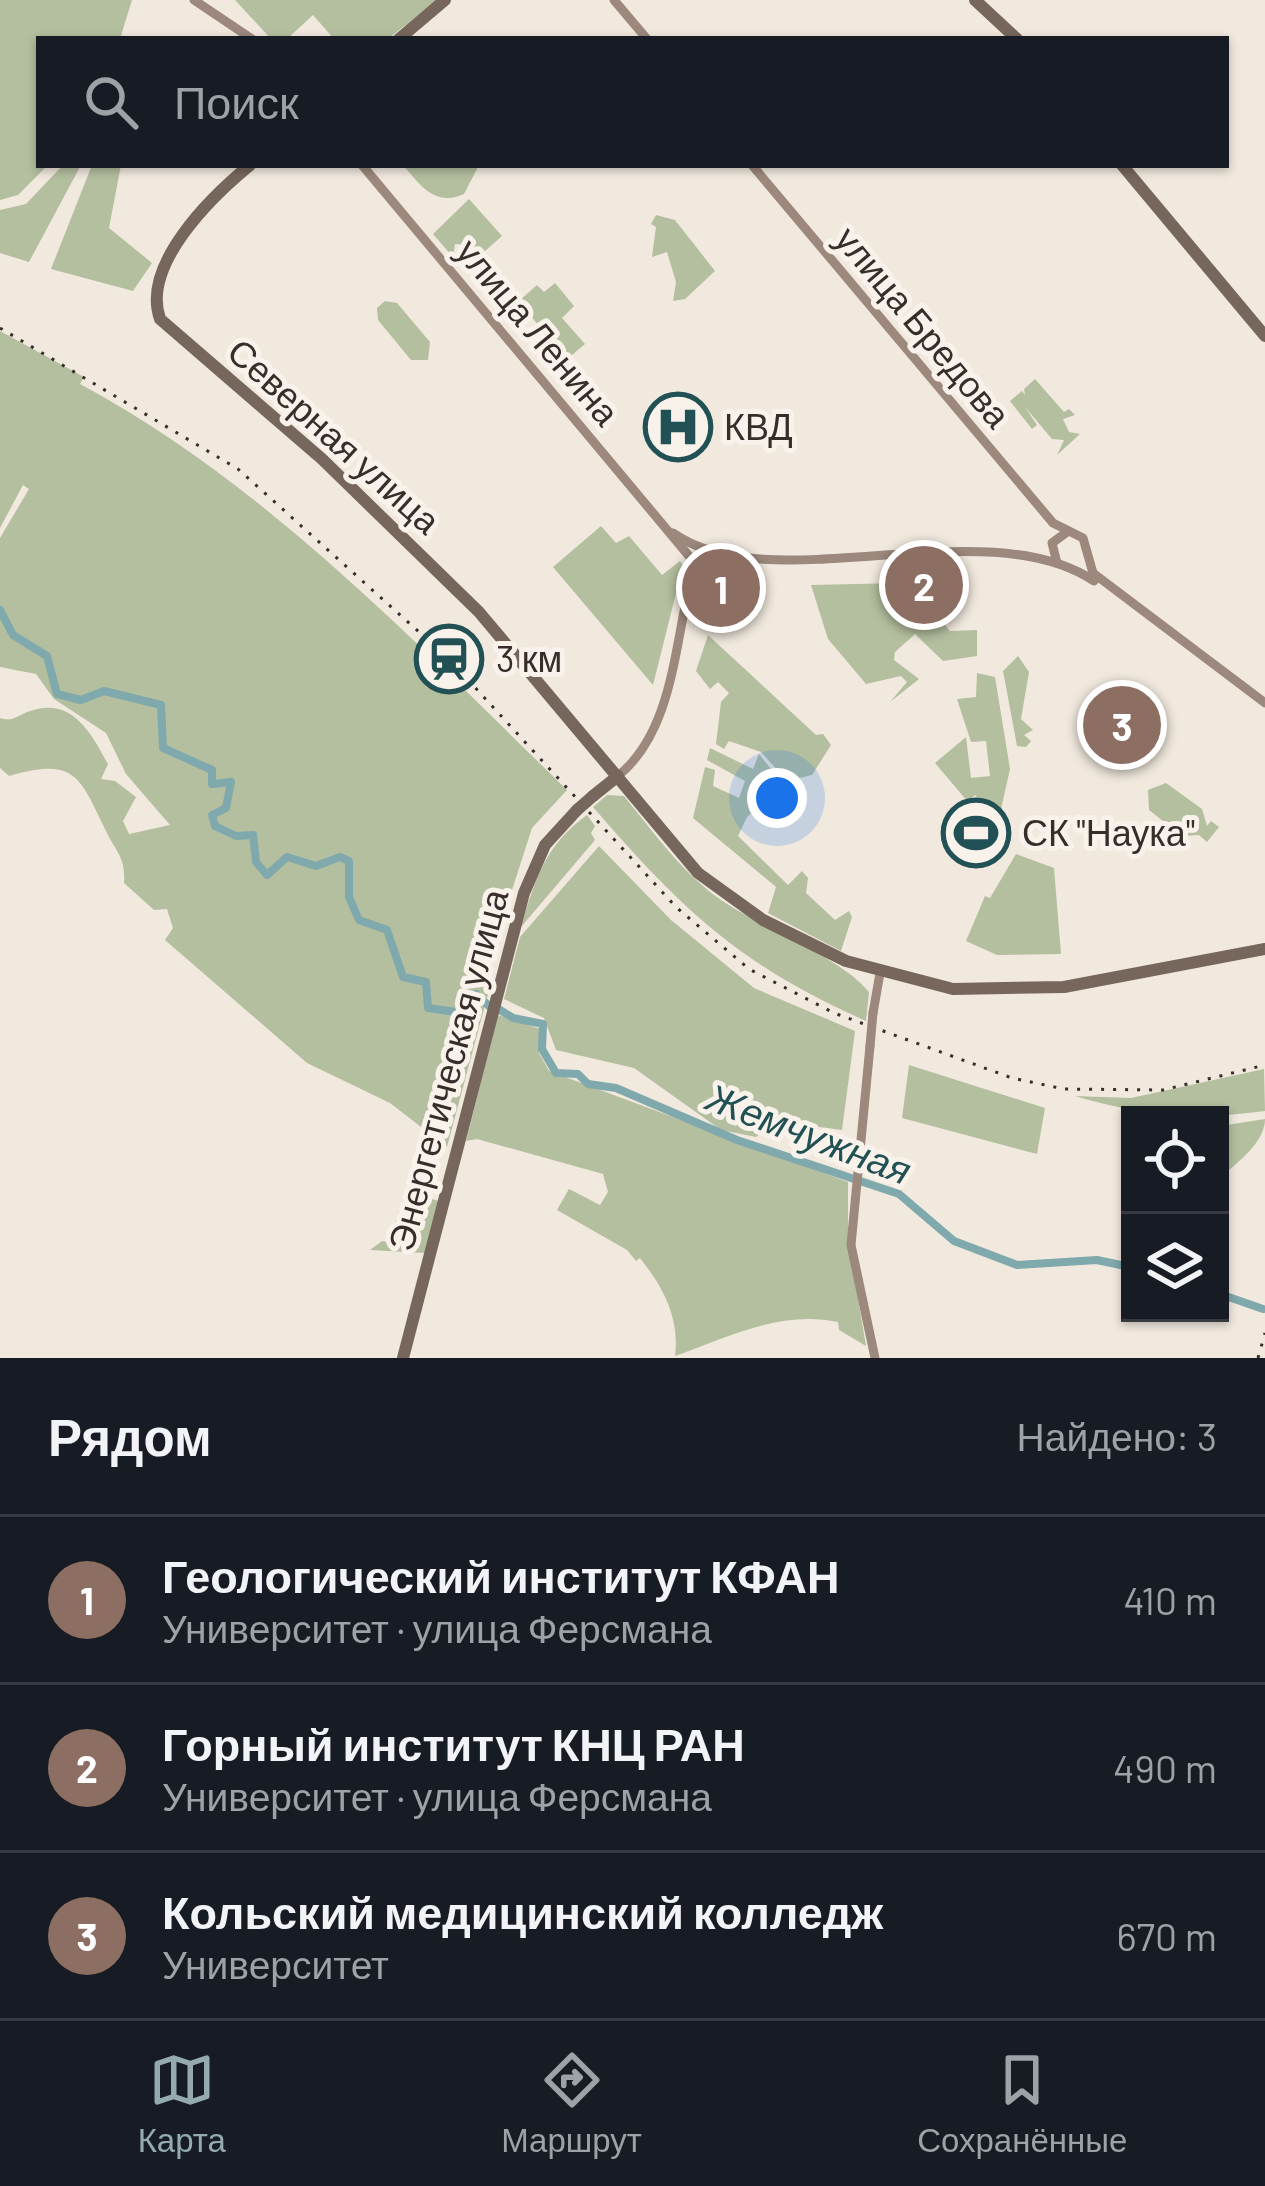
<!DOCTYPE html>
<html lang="ru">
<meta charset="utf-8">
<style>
:root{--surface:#171b24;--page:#20242c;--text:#f1f3f6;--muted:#9ea1a6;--line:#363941;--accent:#94aaae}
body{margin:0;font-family:Barlow,sans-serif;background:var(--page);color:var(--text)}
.controls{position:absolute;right:36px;bottom:36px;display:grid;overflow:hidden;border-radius:0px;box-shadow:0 3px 9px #0004}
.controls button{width:108px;height:108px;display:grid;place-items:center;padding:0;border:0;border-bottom:3px solid var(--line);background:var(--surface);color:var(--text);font:60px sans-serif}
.you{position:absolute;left:777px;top:798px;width:42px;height:42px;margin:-30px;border:9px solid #fff;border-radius:50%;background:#1a73e8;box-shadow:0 0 0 18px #1a73e833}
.badge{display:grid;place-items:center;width:78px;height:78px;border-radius:50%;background:var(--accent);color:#fff;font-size:39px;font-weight:700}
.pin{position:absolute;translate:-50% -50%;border:6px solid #fff;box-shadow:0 3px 12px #0006}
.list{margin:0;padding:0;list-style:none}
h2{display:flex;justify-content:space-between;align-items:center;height:156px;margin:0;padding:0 48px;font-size:51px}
h2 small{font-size:39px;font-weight:400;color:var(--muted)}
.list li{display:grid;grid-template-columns:78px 1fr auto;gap:36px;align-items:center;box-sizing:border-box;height:168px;padding:0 48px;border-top:3px solid var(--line)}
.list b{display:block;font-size:45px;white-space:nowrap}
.list p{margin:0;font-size:39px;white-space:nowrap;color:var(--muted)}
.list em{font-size:39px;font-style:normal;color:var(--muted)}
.icon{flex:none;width:66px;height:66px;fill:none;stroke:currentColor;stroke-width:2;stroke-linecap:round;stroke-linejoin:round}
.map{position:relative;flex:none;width:1265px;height:1358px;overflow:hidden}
.search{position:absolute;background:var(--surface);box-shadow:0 3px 9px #0004;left:36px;right:36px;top:36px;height:132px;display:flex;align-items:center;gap:30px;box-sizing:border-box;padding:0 42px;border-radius:0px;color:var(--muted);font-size:45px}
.sheet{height:660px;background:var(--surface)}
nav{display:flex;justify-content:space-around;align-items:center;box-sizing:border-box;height:168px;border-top:3px solid var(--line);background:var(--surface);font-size:33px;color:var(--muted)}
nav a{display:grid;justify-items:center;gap:6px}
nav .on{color:var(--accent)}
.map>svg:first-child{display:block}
</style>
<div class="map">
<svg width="1265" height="1358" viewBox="0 0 1265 1358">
<rect width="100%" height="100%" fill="#f1e9de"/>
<g fill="#b4bf9f">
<polygon points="0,0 132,0 120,39 39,39 39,165 48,165 18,195 0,200"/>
<polygon points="235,0 437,0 388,39 334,39 313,15 287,39 271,39"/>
<polygon points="63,165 81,165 29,262 0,253 0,210 26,204"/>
<polygon points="92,165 121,165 109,228 152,263 133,291 51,269"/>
<path d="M403 165H479L464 194C435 207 420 185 403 165Z"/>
<polygon points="469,199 502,236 476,259 471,259 472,245 455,244 453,257 433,234"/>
<polygon points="656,215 675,220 715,271 685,299 673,301 676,282 667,252 652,257 656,227 651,224"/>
<polygon points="555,283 574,306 562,318 585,344 566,360 519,301 537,285 544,292"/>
<polygon points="385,301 397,303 430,342 428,360 411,360 378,320 377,308"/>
<path d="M0 331 84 377 80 384C266 484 417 644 567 790L532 828 502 921 470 947 491 983 447 1147 390 1103 307 1063 165 940 173 928 167 909 154 910 124 883C126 858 116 852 106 831 79 776 76 757 9 776L0 768V718C13 722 15 717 27 712 71 695 90 731 108 764L101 779 115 781 136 797 123 821 129 834 170 825 126 774 106 733 54 699 36 674 0 667V538L29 489 23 485 0 528Z"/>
<polygon points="1035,379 1064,412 1069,409 1075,415 1063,419 1069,432 1080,434 1057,455 1064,440 1052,439 1025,407 1037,425 1032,429 1010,401 1022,391 1025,395 1024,389"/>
<polygon points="601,526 616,543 629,536 662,575 680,561 683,565 653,685 553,567"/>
<polygon points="900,583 901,597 924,617 938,617 950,631 977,630 977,656 943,661 915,634 895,652 894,660 919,679 890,702 907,682 901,676 866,684 828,639 811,585"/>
<polygon points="708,635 816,735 823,734 831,745 812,775 787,781 761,752 729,741 724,749 716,744 721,702 729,693 718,682 710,689 696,671"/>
<polygon points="1018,656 1029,672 1021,719 1033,730 1024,735 1031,741 1026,747 1017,746 1003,671"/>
<polygon points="977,673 995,677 1010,769 997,827 983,817 989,810 975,795 968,802 935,763 966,737 971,778 990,776 986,741 971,742 957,699 976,697"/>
<polygon points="710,748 753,769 759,754 783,784 747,817 738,836 788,885 802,871 808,878 806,893 835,920 849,911 852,917 841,951 768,913 776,887 693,818 705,767 715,770 713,786 739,798 745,781 707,760"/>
<polygon points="1166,783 1202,809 1207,826 1211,821 1219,827 1207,842 1199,835 1182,836 1149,810 1148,790"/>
<path d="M607 795 624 796C655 834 685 877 727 904 766 929 843 959 869 992L866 1021C741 966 681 909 593 807Z"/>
<path d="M587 815 595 826 591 833 595 840 521 927C535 880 545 845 587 815Z"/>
<polygon points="599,846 671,920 754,988 855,1031 842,1130 774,1121 756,1137 721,1130 634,1068 556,1050 544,1018 504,999 520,937"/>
<polygon points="1016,854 1054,868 1061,954 997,955 966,941 985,896 990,898"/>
<path d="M498 1015 540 1029 539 1053 549 1071 848 1182V1238L866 1346 839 1330 838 1322C780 1310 729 1337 675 1356 680 1318 663 1287 640 1258L636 1261 627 1250 557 1210 569 1189 600 1205 608 1192 603 1174 477 1139 466 1141Z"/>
<polygon points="909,1065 1045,1108 1037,1154 902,1118"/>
<path d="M1264 1069 1265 1111C1197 1120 1142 1116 1075 1096L1131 1098Z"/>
<path d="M1265 1119C1265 1140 1243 1158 1228 1171L1220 1166V1126Z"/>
<polygon points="432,1199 439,1201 425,1253 370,1250 382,1241 404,1246 407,1234 391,1226 413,1204"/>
</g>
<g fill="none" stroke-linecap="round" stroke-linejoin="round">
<g stroke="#7fa9ac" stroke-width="8">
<polyline points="0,610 13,635 47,656 57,694 81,700 104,691 161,705 163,748 212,770 212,784 231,782 226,808 212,815 215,826 236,836 253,835 256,862 267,875 287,857 316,866 340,857 349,861 349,897 359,920 387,930 403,977 426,982 428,1008 456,1012 476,994 490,1007"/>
<polyline points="500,1010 513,1018 543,1024 542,1049 556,1073 578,1074 588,1084 616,1088 737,1140 899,1194 954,1241 1017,1265 1097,1260 1130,1267"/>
<polyline points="1220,1294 1263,1309"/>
</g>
<g stroke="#9c887c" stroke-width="9">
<polyline points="194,0 252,39"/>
<polyline points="614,0 647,39"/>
<polyline points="362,165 694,562"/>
<polyline points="752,165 1053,523 1083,538 1093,573 1265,703"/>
<path d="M673 533C770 602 985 508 1094 581"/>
<polyline points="1057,563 1052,543 1067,532"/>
<polyline points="694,583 727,557"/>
<path d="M618 776C679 726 674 627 697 557"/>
<polyline points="873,1013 880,973"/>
<polyline points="870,1046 851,1245 875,1358"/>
</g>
<g stroke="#77665c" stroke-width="12">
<polyline points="975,0 1017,39"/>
<polyline points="399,39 445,0"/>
<path d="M250 165C211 197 141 265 160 319L322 459 479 612 698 873 763 920 846 961 953 989 1064 987 1265 949"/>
<polyline points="1122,165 1265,336"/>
<polyline points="593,796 618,776"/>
<polyline points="403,1358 524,893 545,845 577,810"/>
</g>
<g stroke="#372e2a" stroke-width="3" stroke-dasharray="3 9" stroke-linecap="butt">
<polyline points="0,328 238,469 449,659 676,907 749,969 834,1013 1012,1078 1064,1089 1163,1090 1265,1065"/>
<polyline points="1258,1358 1265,1333"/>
</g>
<polyline stroke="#9c887c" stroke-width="9" points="870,1046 873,1013"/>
<polyline stroke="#77665c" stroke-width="12" points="577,810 593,796"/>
</g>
<defs>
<symbol id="hospital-ring" viewBox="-11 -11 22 22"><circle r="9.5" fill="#f9f2eb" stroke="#225155" stroke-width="1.5"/><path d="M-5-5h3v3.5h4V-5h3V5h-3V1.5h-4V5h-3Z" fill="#225155"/></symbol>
<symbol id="station-ring" viewBox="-11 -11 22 22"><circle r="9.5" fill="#f9f2eb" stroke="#225155" stroke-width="1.5"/><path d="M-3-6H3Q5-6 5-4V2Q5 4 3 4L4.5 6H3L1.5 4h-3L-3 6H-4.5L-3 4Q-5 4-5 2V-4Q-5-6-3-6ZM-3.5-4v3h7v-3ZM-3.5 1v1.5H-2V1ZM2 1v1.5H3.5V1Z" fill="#225155"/></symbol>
<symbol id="stadium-ring" viewBox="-11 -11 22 22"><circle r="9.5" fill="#f9f2eb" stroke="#225155" stroke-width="1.5"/><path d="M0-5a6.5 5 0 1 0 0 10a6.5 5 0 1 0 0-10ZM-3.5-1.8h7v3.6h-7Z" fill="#225155"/></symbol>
</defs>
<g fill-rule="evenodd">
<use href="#hospital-ring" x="640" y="389" width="76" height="76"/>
<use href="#station-ring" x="411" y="621" width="76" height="76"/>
<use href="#stadium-ring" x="938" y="795" width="76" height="76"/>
</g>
<g text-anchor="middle" stroke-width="10" stroke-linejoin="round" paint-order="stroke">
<g font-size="36" fill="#372e2a" stroke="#f9f2eb">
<text transform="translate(923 327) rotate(50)" y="13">улица Бредова</text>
<text transform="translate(538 332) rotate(50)" y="13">улица Ленина</text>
<text transform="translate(334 436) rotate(42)" y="13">Северная улица</text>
<text transform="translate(448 1070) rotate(-75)" y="13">Энергетическая улица</text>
</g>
<g font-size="36" fill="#372e2a" stroke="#f9f2eb" text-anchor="start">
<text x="724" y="440">КВД</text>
<text x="496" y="672">3 км</text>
<text x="1022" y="846">СК "Наука"</text>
</g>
<g font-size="39" font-style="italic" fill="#225155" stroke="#f9f2eb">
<text transform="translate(809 1134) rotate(21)" y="14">Жемчужная</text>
</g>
</g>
</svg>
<div class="controls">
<button><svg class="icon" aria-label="locate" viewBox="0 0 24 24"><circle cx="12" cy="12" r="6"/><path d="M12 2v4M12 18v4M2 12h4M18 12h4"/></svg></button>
<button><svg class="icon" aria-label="layers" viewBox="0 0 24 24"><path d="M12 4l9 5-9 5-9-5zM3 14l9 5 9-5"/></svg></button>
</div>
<div class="you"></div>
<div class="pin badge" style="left:721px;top:588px;background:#8d6e63">1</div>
<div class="pin badge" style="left:924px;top:585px;background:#8d6e63">2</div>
<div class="pin badge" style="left:1122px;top:725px;background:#8d6e63">3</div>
<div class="search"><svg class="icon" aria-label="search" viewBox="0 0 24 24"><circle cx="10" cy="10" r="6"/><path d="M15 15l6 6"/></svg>Поиск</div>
</div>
<section class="sheet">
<h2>Рядом<small>Найдено: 3</small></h2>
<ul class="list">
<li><span class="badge" style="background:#8d6e63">1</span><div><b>Геологический институт КФАН</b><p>Университет · улица Ферсмана</p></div><em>410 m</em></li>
<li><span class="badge" style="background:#8d6e63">2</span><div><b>Горный институт КНЦ РАН</b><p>Университет · улица Ферсмана</p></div><em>490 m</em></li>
<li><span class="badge" style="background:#8d6e63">3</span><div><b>Кольский медицинский колледж</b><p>Университет</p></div><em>670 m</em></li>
</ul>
</section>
<nav>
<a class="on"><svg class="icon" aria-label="map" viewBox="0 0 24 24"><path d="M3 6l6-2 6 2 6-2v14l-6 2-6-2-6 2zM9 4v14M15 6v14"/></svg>Карта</a>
<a><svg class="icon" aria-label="directions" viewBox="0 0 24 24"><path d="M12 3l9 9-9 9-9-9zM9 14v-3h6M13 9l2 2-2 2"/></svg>Маршрут</a>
<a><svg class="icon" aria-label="saved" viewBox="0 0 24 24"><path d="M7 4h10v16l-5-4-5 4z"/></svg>Сохранённые</a>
</nav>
